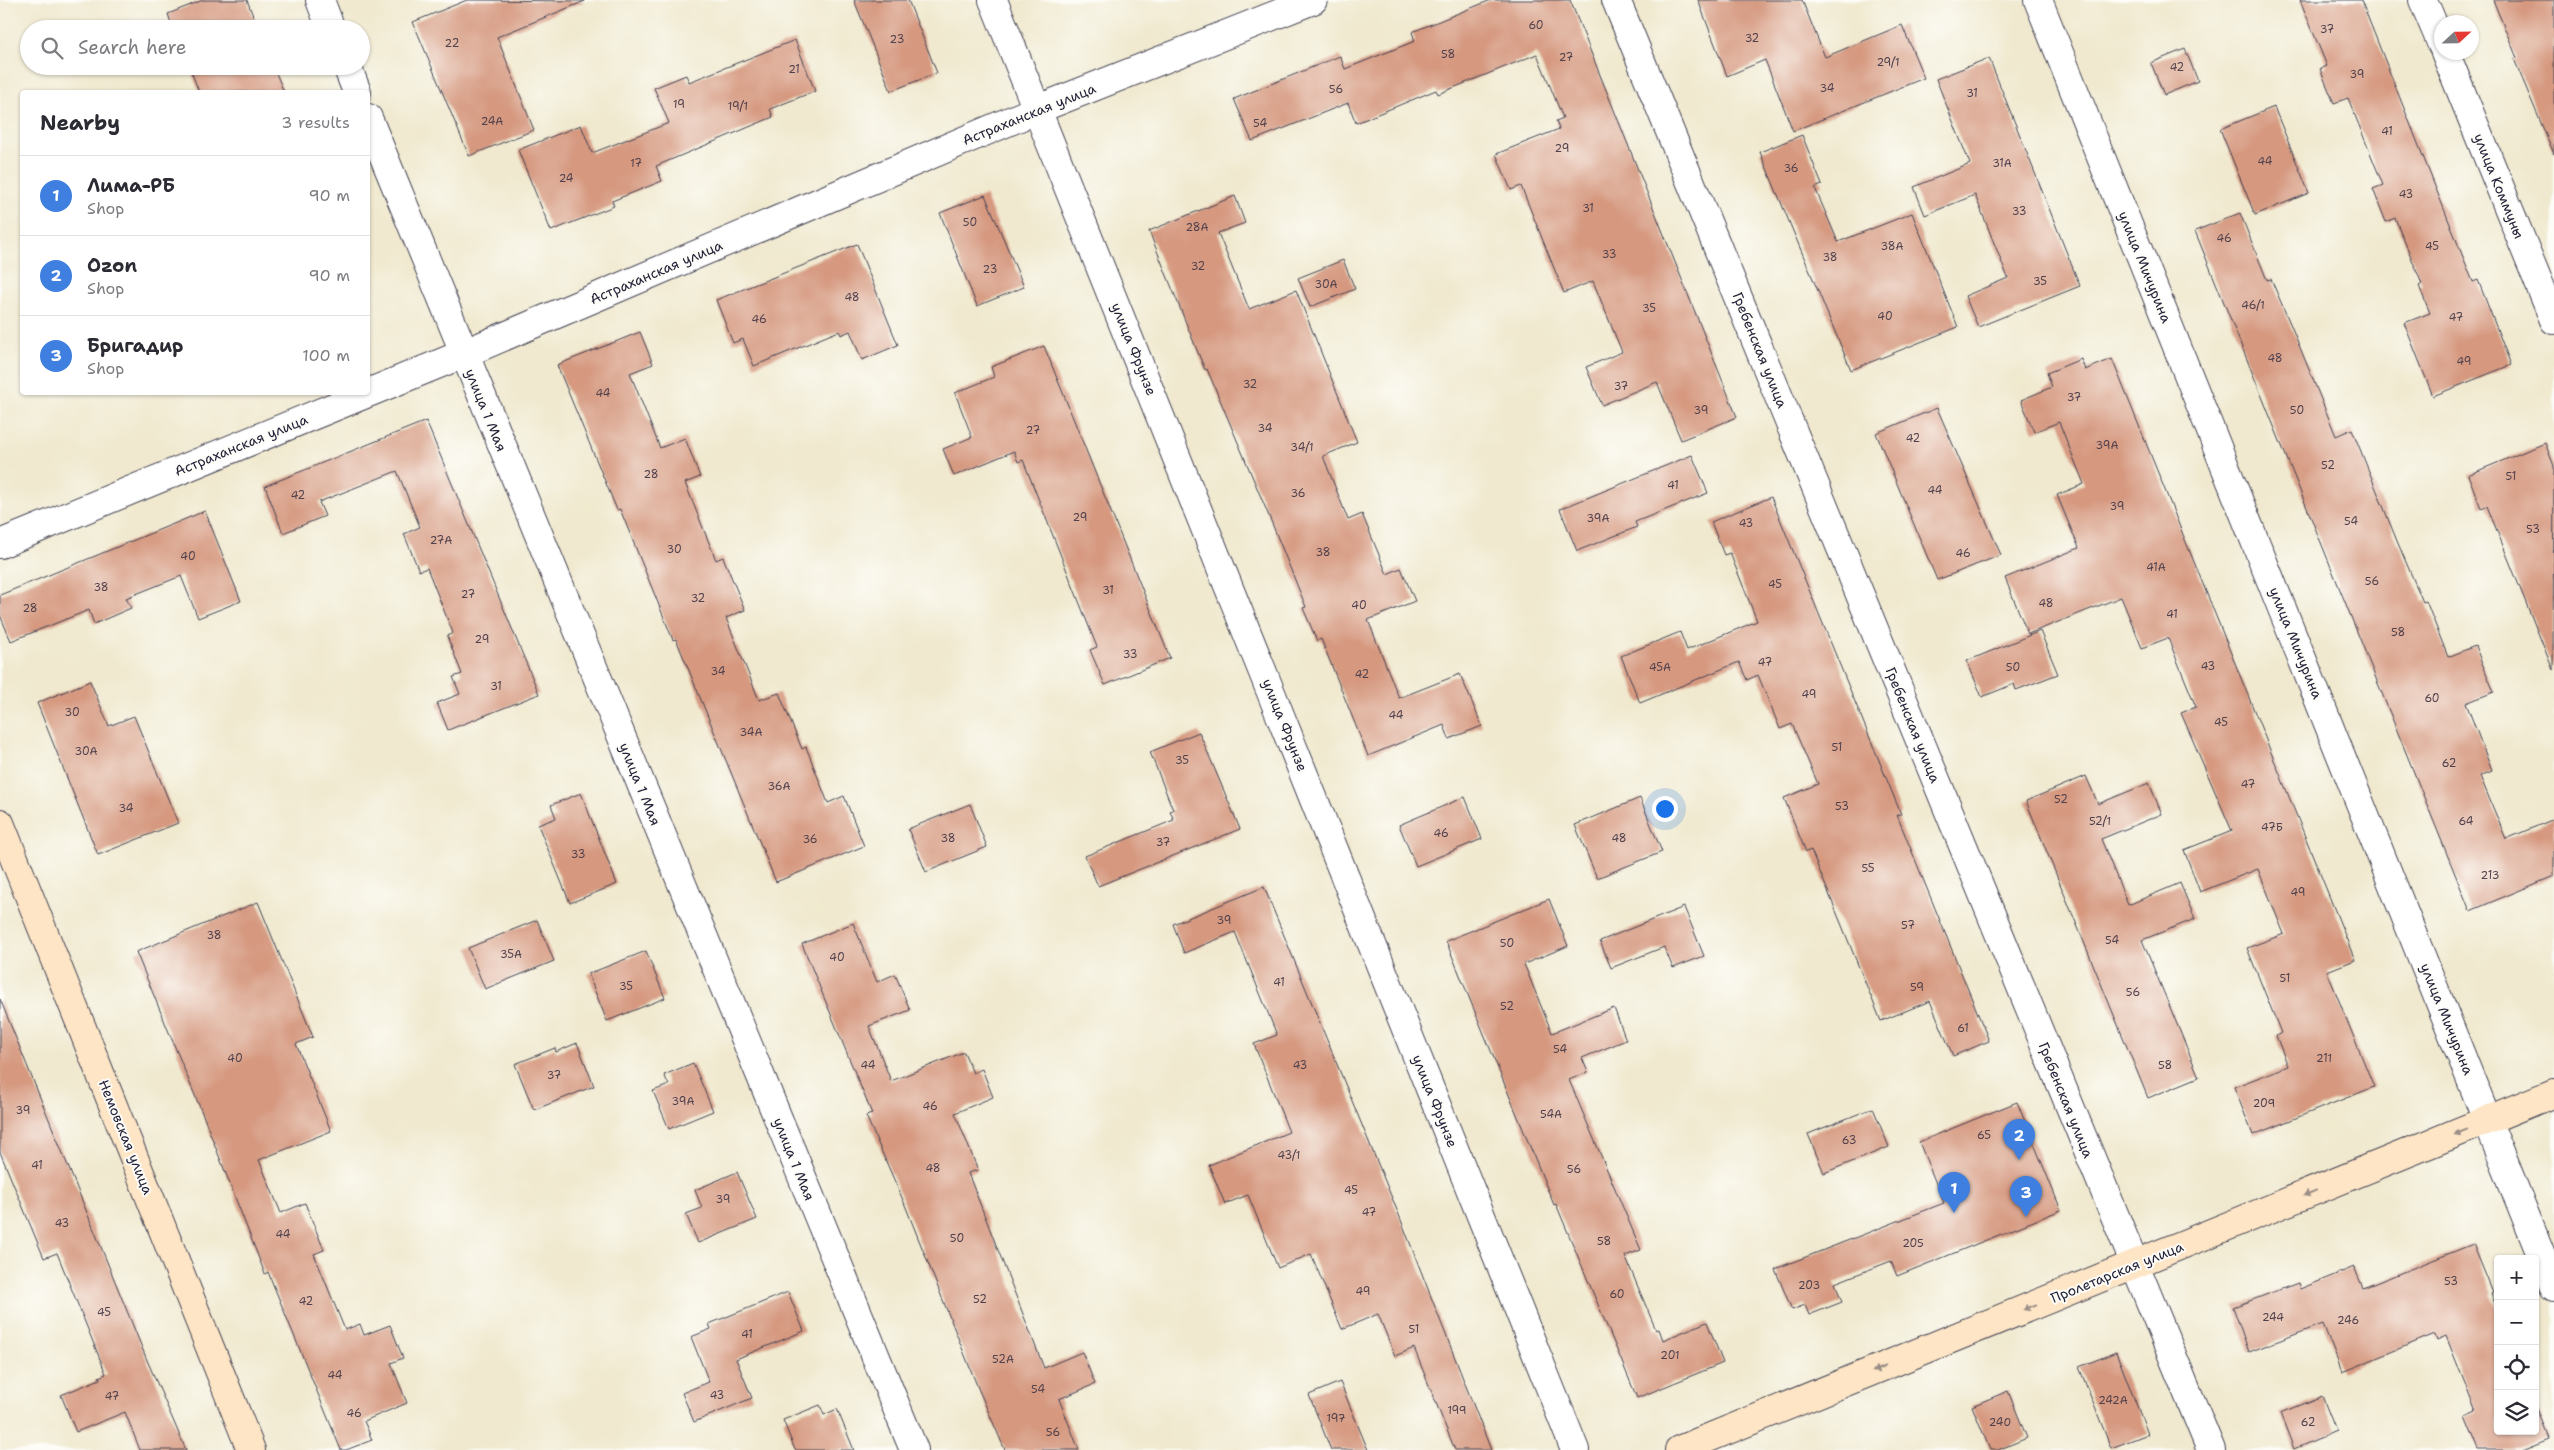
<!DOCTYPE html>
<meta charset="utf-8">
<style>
:root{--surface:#fff;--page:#f2f2f3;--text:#2b2b33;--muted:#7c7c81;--line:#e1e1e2;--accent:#db2777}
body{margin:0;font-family:"Shantell Sans",sans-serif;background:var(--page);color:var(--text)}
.controls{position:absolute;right:15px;bottom:15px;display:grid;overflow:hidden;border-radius:5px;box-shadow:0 1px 4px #0004}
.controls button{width:45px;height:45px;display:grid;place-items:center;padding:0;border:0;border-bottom:1px solid var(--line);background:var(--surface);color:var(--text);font:25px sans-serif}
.compass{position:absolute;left:2434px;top:15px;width:45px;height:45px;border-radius:50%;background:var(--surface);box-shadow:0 1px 4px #0004;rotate:68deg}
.you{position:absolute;left:1664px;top:808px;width:18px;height:18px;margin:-12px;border:4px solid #fff;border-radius:50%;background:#1a73e8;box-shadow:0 0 0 8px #1a73e833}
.badge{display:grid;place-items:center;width:32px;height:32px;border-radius:50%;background:var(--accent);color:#fff;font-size:16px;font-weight:700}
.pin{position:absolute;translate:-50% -41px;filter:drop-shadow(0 1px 2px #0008)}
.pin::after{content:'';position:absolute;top:26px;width:18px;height:15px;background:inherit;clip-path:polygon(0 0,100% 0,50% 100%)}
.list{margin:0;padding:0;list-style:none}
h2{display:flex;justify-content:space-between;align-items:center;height:65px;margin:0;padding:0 20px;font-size:21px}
h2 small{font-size:16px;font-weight:400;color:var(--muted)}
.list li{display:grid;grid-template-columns:32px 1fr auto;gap:15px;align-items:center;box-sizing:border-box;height:80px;padding:0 20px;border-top:1px solid var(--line)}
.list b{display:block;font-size:19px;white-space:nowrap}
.list p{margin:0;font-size:16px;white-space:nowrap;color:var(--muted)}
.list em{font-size:16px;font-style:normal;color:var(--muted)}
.icon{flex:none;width:28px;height:28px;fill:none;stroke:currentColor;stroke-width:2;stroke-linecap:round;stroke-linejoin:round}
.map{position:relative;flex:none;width:2554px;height:1450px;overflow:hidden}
.search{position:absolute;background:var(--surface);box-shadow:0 1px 4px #0004;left:20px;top:20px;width:350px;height:55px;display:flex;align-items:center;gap:12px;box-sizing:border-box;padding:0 18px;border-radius:28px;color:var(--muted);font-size:19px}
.panel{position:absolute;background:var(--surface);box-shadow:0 1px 4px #0004;left:20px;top:90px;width:350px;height:305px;border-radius:5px}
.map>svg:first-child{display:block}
</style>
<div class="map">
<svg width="2554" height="1450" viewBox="0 0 2554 1450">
<rect width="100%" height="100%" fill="#fdfcf7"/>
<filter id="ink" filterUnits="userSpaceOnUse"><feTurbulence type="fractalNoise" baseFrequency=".02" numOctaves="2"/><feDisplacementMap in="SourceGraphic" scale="10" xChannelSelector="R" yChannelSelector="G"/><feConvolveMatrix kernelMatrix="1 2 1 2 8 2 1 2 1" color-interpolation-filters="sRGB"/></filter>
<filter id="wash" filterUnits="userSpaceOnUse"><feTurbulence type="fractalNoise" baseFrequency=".0096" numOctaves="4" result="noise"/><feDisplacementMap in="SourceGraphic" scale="20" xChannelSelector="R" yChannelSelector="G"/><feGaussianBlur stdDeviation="1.12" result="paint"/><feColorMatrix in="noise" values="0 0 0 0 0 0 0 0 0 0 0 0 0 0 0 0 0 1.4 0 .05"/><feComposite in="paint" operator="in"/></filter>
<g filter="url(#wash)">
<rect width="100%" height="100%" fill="#f0e9cf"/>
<g id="blocks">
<g fill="#d69980">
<polygon points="203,0 247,0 258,29 173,29 168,14"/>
<polygon points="467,0 585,1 497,37 534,130 469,156 413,22"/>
<polygon points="854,0 908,0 937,73 891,91"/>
<polygon points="1491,0 1570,0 1737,417 1681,440 1657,382 1602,405 1586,367 1622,352 1593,281 1564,293 1521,186 1511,190 1496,154 1559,129 1556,121 1563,118 1537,54 1438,94 1436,90 1356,123 1348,103 1252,141 1234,99 1340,56 1345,69 1415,41 1412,32"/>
<polygon points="1698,0 1802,0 1825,57 1902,25 1924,78 1793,131 1765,60 1727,76"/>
<polygon points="2300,0 2361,0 2473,282 2478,280 2511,365 2433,396 2404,323 2430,313 2419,286 2422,284 2395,218 2386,222 2373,189 2383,185 2348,98 2334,103 2320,69 2327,66"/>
<polygon points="2493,0 2554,0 2554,154 2514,59 2517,58"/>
<polygon points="795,40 815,91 770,109 773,117 656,166 662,181 612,201 614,206 551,231 518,150 581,125 592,153 669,123 654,88 686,75 689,82"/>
<polygon points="2185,49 2198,81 2164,95 2151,63"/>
<polygon points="1989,58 2080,286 1978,327 1965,296 2008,278 1975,195 1925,215 1914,187 1970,164 1936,79"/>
<polygon points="189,66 273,66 284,92 199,92"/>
<polygon points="2274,107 2309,193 2255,215 2220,129"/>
<polygon points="1802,135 1822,185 1815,188 1838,242 1912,213 1958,327 1851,370 1760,152"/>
<polygon points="985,195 1024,287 977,306 940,213"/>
<polygon points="1235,196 1245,223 1218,233 1249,309 1296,290 1357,442 1323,456 1348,520 1362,514 1387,574 1401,568 1415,601 1368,620 1399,698 1460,674 1482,726 1449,739 1444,725 1368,756 1321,639 1317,641 1303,608 1306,607 1271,521 1207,369 1205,370 1149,231"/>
<polygon points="2240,213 2267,280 2271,279 2292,328 2336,436 2352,429 2397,541 2423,602 2426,601 2448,657 2475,646 2494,692 2466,703 2492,771 2480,776 2506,839 2554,819 2554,876 2470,911 2195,231"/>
<polygon points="857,244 898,345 862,360 850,331 841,335 839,331 754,366 743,339 733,343 716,300"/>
<polygon points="1343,260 1355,289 1310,307 1298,278"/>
<polygon points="640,332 653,364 630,373 660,448 685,438 700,477 685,483 716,560 723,557 745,610 726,618 759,700 779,693 802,749 806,747 828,803 844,796 864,846 776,882 676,639 673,640 620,509 617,510 557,365"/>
<polygon points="1044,346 1170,658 1105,685 1090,650 1097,647 1023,460 1018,462 1014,451 954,476 943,449 972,437 955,393 994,377 991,367"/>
<polygon points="2081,359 2085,370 2112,359 2355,960 2327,971 2374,1087 2253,1135 2234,1087 2288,1066 2276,1036 2281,1033 2247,948 2284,934 2258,869 2200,892 2184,850 2232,831 2181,713 2196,707 2168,638 2142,648 2121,597 2028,634 2005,578 2079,548 2057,495 2084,484 2059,422 2034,432 2021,400 2052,387 2047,373"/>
<polygon points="1937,408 2001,555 1937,580 1876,433"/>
<polygon points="426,421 539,694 448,730 437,703 460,694 453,677 462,674 447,636 453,633 427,568 419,571 404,534 420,527 397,471 319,502 325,516 283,533 265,486"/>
<polygon points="2545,443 2554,466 2553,670 2487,506 2481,508 2468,475"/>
<polygon points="1692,455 1708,493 1635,522 1637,527 1577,551 1560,509"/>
<polygon points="1771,497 1901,814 1897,815 1989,1041 1953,1056 1930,1001 1881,1021 1811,850 1806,852 1784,798 1818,784 1792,724 1780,729 1758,675 1747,680 1739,662 1640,703 1621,656 1680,632 1687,650 1757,621 1730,553 1724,555 1711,522"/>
<polygon points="205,511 241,601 198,618 181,576 126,598 131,608 94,624 89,610 11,641 0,615 0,595"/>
<polygon points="2040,631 2058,674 2016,690 2014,684 1982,697 1967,661"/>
<polygon points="90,681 109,726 134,716 178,823 98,855 37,703"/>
<polygon points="1199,732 1240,829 1098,886 1085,856 1174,820 1170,811 1173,810 1150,752"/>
<polygon points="2086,776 2098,804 2149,783 2162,814 2101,839 2128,905 2180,883 2195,919 2142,940 2199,1077 2148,1098 2026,801"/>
<polygon points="581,793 617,884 570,903 538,825 556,818 551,805"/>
<polygon points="1465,797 1482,839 1416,866 1399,825"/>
<polygon points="1640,798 1662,852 1597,878 1575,825"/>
<polygon points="970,804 987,847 926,872 908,829"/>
<polygon points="1264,887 1399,1215 1491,1450 1455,1450 1414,1348 1395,1356 1378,1314 1342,1329 1311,1254 1278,1268 1248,1195 1225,1204 1209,1165 1289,1132 1254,1044 1277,1035 1235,932 1184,953 1173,924"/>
<polygon points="1549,899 1568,946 1524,964 1552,1033 1614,1008 1626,1040 1582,1058 1588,1072 1569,1080 1641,1250 1625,1256 1656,1330 1659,1329 1663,1340 1707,1322 1723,1363 1637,1398 1556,1204 1554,1205 1446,941"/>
<polygon points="258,902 313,1037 296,1044 331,1131 259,1160 281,1213 305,1203 324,1250 314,1254 345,1330 360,1324 364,1335 390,1325 403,1358 391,1363 407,1403 364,1421 372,1440 346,1450 341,1450 268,1272 265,1274 203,1115 136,952"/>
<polygon points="1684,907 1704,956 1673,968 1664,947 1611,968 1600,941"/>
<polygon points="537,920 554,961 485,989 468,948"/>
<polygon points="853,923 877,982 895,974 910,1010 869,1026 891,1081 964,1052 973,1073 982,1069 993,1097 955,1113 978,1170 968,1173 1044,1368 1082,1352 1095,1384 1059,1399 1079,1450 1005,1450 978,1388 903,1200 866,1116 872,1114 802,944"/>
<polygon points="646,951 665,998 607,1021 588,974"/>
<polygon points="0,999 147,1360 186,1450 140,1450 125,1412 76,1432 61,1395 100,1379 99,1377 106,1374 57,1253 44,1258 0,1152"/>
<polygon points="577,1043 594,1086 534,1110 515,1064 555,1048 556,1052"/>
<polygon points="693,1063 713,1111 669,1129 653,1091 669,1085 664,1075"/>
<polygon points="2017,1102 2061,1210 1897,1276 1891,1261 1835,1283 1842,1302 1809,1315 1805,1305 1792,1310 1775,1269 1944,1203 1919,1142"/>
<polygon points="1873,1108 1889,1147 1824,1173 1808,1134"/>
<polygon points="737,1172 757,1219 698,1243 686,1214 702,1208 695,1190"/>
<polygon points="2473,1244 2493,1293 2491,1294 2498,1311 2498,1431 2535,1431 2535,1404 2549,1438 2519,1450 2479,1450 2465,1416 2476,1411 2446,1336 2437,1340 2435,1334 2342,1372 2323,1324 2249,1352 2233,1307 2298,1283 2300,1289 2354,1267 2363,1288"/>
<polygon points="788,1292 804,1331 736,1359 752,1398 694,1422 682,1393 709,1382 691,1337 711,1329 709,1324"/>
<polygon points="2116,1352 2148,1434 2111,1448 2079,1367"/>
<polygon points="1340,1382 1368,1450 1331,1450 1309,1395"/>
<polygon points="2008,1391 2027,1438 1998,1450 1990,1450 1972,1406"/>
<polygon points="2322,1396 2336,1431 2294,1449 2280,1413"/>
<polygon points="820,1405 824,1415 837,1409 854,1450 795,1450 783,1420"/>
</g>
</g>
</g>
<g filter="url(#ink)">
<use href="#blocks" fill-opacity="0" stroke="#414051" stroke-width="1"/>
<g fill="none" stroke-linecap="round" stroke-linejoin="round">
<defs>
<g id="street">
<polyline points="320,0 331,29"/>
<polyline points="993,0 1575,1450"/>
<polyline points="1616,0 2211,1450"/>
<polyline points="2038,0 2554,1287"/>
<polyline points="2423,0 2442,45"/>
<polyline points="2445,52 2554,320"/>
<polyline points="347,66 357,92"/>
<polyline points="368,118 914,1450"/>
<polyline points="0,544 463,354 1038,109 1313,0"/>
</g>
<g id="secondary">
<polyline points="0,823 251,1450"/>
<polyline points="1679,1450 2554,1093"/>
</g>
</defs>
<use href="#street" stroke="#414051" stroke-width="30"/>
<use href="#secondary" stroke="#414051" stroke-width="30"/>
<use href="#street" stroke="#fff" stroke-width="28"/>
<use href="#secondary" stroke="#fde5c5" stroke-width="28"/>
</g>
<defs><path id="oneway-solid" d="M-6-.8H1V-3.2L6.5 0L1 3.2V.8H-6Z" transform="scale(1.25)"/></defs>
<g fill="#9a8d87">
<use href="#oneway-solid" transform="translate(2461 1132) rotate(158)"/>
<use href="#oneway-solid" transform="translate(2310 1193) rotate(158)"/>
<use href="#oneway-solid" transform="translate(2030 1307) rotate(158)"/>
<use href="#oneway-solid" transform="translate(1879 1369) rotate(158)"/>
</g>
</g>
<g text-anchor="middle" stroke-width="4" stroke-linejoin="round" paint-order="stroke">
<g font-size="11" fill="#4f404c">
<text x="1536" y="29">60</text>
<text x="2327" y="33">37</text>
<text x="1752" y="42">32</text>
<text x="897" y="43">23</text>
<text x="452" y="47">22</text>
<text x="1448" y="58">58</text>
<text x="1566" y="61">27</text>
<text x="1888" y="66">29/1</text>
<text x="2177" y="71">42</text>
<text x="794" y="73">21</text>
<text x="2357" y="78">39</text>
<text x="1827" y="92">34</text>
<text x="1336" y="93">56</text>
<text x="1972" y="97">31</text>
<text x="679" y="108">19</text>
<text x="738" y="110">19/1</text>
<text x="492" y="125">24А</text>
<text x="1260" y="127">54</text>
<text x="2387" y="135">41</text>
<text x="1562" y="152">29</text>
<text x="2265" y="165">44</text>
<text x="636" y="167">17</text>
<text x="2002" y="167">31А</text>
<text x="1791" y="172">36</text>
<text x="566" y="182">24</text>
<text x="2406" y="198">43</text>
<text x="1588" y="212">31</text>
<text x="2019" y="215">33</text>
<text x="970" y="226">50</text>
<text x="1197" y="231">28А</text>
<text x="2224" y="242">46</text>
<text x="1892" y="250">38А</text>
<text x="2432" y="250">45</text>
<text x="1609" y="258">33</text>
<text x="1830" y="261">38</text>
<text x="1198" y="270">32</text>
<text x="990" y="273">23</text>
<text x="2040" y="285">35</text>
<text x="1326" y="288">30А</text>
<text x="852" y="301">48</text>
<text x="2253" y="309">46/1</text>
<text x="1649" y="312">35</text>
<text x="1885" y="320">40</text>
<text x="2456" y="321">47</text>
<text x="759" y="323">46</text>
<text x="2275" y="362">48</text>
<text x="2464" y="365">49</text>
<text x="1250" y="388">32</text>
<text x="1621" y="390">37</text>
<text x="603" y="397">44</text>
<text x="2074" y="401">37</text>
<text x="1701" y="414">39</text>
<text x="2297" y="414">50</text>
<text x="1265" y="432">34</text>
<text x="1033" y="434">27</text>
<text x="1913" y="442">42</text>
<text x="2107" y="449">39А</text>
<text x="1302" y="451">34/1</text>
<text x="2328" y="469">52</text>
<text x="651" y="478">28</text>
<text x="2511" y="480">51</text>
<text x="1673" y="489">41</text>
<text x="1935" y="494">44</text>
<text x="1298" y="497">36</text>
<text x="298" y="499">42</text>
<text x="2117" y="510">39</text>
<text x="1080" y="521">29</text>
<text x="1598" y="522">39А</text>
<text x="2351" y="525">54</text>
<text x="1746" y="527">43</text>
<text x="2533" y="533">53</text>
<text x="441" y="544">27А</text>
<text x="674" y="553">30</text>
<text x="1323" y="556">38</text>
<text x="1963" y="557">46</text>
<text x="188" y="560">40</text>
<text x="2156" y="571">41А</text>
<text x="2372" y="585">56</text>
<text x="1775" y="588">45</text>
<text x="101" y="591">38</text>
<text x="1108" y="594">31</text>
<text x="468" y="598">27</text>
<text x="698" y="602">32</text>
<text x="2046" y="607">48</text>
<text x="1359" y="609">40</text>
<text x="30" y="612">28</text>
<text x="2172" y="618">41</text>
<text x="2398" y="636">58</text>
<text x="482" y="643">29</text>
<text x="1130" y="658">33</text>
<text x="1765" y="666">47</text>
<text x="2208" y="670">43</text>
<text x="1660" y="671">45А</text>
<text x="2013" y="671">50</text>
<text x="718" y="675">34</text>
<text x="1362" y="678">42</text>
<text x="496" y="690">31</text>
<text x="1809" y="698">49</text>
<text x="2432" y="702">60</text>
<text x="72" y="716">30</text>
<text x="1396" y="719">44</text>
<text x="2221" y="726">45</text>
<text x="751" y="736">34А</text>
<text x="1837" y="751">51</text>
<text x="86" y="755">30А</text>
<text x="1182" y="764">35</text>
<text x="2449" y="767">62</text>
<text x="2248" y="788">47</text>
<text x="779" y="790">36А</text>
<text x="2061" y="803">52</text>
<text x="1842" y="810">53</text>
<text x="126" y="812">34</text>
<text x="2100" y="825">52/1</text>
<text x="2466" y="825">64</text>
<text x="2272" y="831">47Б</text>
<text x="1441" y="837">46</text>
<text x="948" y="842">38</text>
<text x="1619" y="842">48</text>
<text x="810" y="843">36</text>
<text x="1163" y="846">37</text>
<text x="578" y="858">33</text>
<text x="1868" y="872">55</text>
<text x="2490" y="879">213</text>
<text x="2298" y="896">49</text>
<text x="1224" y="924">39</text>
<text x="1908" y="929">57</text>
<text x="214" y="939">38</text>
<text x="2112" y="944">54</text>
<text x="1507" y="947">50</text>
<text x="511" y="958">35А</text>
<text x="837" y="961">40</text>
<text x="2285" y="982">51</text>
<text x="1279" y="986">41</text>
<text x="626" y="990">35</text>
<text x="1917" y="991">59</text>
<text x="2133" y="996">56</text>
<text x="1507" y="1010">52</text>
<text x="1963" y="1032">61</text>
<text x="1560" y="1053">54</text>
<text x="235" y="1062">40</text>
<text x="2324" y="1062">211</text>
<text x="868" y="1069">44</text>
<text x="1300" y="1069">43</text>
<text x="2165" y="1069">58</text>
<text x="554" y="1079">37</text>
<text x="683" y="1105">39А</text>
<text x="2264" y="1107">209</text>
<text x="930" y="1110">46</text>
<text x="23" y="1114">39</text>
<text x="1551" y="1118">54А</text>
<text x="1984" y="1139">65</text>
<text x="1849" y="1144">63</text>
<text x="1289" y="1159">43/1</text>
<text x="37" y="1169">41</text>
<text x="933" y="1172">48</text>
<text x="1574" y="1173">56</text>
<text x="1351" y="1194">45</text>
<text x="723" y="1203">39</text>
<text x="1369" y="1216">47</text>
<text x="62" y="1227">43</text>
<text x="283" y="1238">44</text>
<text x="957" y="1242">50</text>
<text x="1604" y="1245">58</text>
<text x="1913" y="1247">205</text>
<text x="2451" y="1285">53</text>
<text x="1809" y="1289">203</text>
<text x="1363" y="1295">49</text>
<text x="1617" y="1298">60</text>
<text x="980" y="1303">52</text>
<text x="306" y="1305">42</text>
<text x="104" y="1316">45</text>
<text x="2273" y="1321">244</text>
<text x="2348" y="1324">246</text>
<text x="1414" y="1333">51</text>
<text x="747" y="1338">41</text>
<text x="1670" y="1359">201</text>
<text x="1003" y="1363">52А</text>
<text x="335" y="1379">44</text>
<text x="1038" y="1393">54</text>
<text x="717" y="1399">43</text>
<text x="112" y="1400">47</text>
<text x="2113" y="1404">242А</text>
<text x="1457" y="1414">199</text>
<text x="354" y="1417">46</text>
<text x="1336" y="1422">197</text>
<text x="2000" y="1426">240</text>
<text x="2308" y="1426">62</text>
<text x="1053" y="1436">56</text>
</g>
<g font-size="14" fill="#22223b" stroke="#fdfcf7">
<text transform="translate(1029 114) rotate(-22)" y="5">Астраханская улица</text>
<text transform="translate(2499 186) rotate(68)" y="5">улица Коммуны</text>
<text transform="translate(2145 267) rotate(68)" y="5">улица Мичурина</text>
<text transform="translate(656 272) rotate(-23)" y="5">Астраханская улица</text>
<text transform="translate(1134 349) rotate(68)" y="5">улица Фрунзе</text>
<text transform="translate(1760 350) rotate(68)" y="5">Гребенская улица</text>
<text transform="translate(486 410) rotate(68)" y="5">улица 1 Мая</text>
<text transform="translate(241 445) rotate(-22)" y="5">Астраханская улица</text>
<text transform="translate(2296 643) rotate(68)" y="5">улица Мичурина</text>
<text transform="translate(1285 725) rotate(68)" y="5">улица Фрунзе</text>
<text transform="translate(1913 725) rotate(68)" y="5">Гребенская улица</text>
<text transform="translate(640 784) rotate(68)" y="5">улица 1 Мая</text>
<text transform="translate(2447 1019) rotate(68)" y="5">улица Мичурина</text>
<text transform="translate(2066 1100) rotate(68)" y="5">Гребенская улица</text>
<text transform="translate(1435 1101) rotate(68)" y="5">улица Фрунзе</text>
<text transform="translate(126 1137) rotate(68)" y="5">Немовская улица</text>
<text transform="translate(794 1159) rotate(68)" y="5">улица 1 Мая</text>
<text transform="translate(2117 1272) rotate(-22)" y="5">Пролетарская улица</text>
</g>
</g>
</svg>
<div class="controls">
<button>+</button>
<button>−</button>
<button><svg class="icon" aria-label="locate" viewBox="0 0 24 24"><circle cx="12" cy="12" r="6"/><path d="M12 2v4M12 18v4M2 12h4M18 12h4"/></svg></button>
<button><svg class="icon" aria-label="layers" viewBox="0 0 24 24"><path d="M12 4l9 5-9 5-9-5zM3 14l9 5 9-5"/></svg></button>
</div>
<svg class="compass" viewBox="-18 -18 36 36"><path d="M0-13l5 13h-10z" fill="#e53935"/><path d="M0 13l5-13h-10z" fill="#7c7c81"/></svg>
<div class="you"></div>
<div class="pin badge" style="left:1954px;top:1213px;background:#3f7fe0">1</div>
<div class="pin badge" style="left:2019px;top:1160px;background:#3f7fe0">2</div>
<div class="pin badge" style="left:2026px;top:1217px;background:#3f7fe0">3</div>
<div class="search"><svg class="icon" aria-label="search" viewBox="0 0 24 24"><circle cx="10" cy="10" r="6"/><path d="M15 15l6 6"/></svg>Search here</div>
<section class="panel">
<h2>Nearby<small>3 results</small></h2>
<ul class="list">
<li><span class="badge" style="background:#3f7fe0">1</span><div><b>Лима-РБ</b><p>Shop</p></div><em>90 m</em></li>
<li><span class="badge" style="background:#3f7fe0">2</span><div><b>Ozon</b><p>Shop</p></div><em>90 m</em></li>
<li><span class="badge" style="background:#3f7fe0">3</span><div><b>Бригадир</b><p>Shop</p></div><em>100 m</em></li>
</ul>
</section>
</div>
